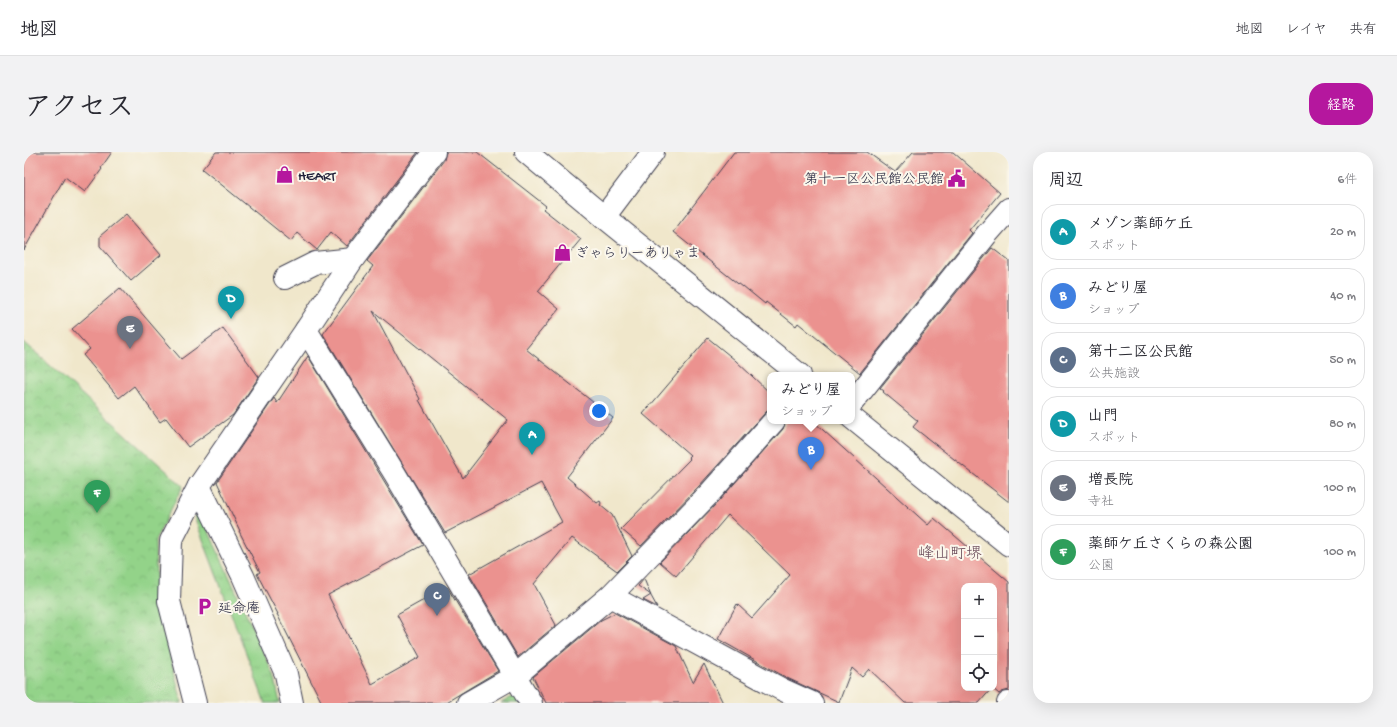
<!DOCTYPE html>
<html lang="ja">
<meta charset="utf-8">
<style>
:root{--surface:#fff;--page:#f2f2f3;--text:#2b2b33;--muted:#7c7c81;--line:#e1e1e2;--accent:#b5179e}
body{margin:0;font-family:"Gochi Hand","Klee One",sans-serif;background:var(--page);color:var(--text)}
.controls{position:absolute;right:12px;bottom:12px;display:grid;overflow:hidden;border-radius:8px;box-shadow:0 4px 16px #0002}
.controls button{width:36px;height:36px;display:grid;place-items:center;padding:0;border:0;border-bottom:1px solid var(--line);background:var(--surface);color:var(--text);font:20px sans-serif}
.you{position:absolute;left:575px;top:259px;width:14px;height:14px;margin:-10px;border:3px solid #fff;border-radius:50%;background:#1a73e8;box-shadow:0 0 0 6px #1a73e833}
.badge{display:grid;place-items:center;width:26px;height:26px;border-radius:50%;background:var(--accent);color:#fff;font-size:13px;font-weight:700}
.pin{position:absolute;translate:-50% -33px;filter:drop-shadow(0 1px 2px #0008)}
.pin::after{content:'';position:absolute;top:21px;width:14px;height:12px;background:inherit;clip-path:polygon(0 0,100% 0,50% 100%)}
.popup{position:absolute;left:743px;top:220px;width:88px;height:52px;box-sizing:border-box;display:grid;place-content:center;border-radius:8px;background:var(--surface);filter:drop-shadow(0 1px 3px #0005);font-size:13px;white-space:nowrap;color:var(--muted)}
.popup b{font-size:15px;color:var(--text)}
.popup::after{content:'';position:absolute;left:50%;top:100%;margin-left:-8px;border:8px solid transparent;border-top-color:var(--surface)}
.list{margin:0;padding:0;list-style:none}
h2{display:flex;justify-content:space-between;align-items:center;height:52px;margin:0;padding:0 16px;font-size:17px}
h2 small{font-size:13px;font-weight:400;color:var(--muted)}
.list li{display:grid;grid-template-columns:26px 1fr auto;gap:12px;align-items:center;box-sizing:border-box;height:56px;margin:0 8px 8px;padding:0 8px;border:1px solid var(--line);border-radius:16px}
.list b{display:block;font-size:15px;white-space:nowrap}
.list p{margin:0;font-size:13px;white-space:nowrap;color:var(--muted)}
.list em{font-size:13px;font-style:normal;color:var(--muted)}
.icon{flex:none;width:22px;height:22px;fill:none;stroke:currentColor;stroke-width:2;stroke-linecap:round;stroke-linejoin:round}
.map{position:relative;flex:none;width:985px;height:551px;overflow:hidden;border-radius:16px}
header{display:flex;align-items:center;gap:24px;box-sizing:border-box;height:56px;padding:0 20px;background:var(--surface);border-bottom:1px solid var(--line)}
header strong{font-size:19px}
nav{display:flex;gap:22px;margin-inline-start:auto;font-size:14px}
.intro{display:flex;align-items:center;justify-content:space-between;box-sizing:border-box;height:96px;padding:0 24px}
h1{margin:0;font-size:28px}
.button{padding:10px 18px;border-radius:16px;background:var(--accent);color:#fff;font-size:14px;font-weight:700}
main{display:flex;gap:24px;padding:0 24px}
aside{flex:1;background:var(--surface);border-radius:16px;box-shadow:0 4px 16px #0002}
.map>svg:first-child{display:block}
</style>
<header>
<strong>地図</strong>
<nav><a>地図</a><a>レイヤ</a><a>共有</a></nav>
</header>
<div class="intro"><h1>アクセス</h1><a class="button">経路</a></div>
<main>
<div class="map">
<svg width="985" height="551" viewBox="0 0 985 551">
<defs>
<pattern id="grass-tufts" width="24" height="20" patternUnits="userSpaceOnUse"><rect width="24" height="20" fill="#93d389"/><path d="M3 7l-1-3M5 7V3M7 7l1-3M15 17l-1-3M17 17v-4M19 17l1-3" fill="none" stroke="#7eb577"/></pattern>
<pattern id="park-crowns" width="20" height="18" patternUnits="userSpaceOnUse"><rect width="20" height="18" fill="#93d389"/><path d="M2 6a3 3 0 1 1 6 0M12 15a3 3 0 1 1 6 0" fill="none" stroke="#7eb577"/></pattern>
</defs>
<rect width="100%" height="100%" fill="#fbf7ec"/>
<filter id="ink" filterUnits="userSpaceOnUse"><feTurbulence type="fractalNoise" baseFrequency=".025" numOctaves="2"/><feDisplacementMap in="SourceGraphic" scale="8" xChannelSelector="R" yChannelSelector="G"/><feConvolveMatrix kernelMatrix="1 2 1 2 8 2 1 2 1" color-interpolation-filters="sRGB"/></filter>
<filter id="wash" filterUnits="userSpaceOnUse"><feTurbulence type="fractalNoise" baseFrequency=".012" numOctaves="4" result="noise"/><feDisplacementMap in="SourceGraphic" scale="16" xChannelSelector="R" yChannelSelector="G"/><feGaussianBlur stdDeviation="0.9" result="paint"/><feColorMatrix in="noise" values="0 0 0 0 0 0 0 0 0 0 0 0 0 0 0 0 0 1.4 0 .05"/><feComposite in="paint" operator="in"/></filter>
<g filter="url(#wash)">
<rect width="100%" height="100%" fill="#f0e7cb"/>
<g fill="url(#grass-tufts)" stroke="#5a7a62">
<polygon points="176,360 250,523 256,551 241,551 170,364"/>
<polygon points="494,542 498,551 477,551"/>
</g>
<polygon fill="url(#park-crowns)" stroke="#5a7a62" points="0,190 159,334 131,389 133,450 158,551 0,551"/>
<g id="blocks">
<g fill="#eb928f" fill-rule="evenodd">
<polygon points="0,0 88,0 77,16 78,17 61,40 41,25 0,98"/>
<polygon points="192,0 394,0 323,94 307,80 293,98 273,81 267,89 178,17"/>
<path d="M422 0H453L522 54 519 57 557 87 514 139 535 157 502 197 589 266 543 325 573 351 576 349 577 351 576 353 588 363 608 404 593 419 548 386 510 432 532 473 494 505 445 422 538 370 517 331 421 381 299 182 349 114 343 109 420 8ZM349 159 484 268 439 326 395 248 396 247Z"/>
<polygon points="710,0 843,0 871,20 889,0 929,0 976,41 945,78 948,81 836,221 774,171 772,174 742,150 741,152 719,134 718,135 649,80"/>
<polygon points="102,62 137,103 107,129 76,94 76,84"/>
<polygon points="968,96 985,109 985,350 889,275 894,269 859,240 860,239 856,236"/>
<polygon points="96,136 157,207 199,176 235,225 209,263 164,295 142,266 136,270 110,234 95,246 59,203 66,197 48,177"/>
<polygon points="684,186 711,208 746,241 746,257 741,261 675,334 617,394 597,377 666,307 664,305 666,303 619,262"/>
<polygon points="284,204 399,393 304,443 348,532 396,505 373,463 423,435 474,519 421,551 298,551 253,462 254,462 233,422 236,420 215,379 216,379 193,330 250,246 253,251"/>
<path d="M762 269H789L904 373 910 366 985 430V538L978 540 975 542 968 536 955 551H881L845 517 838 525 828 516 815 550 763 526 694 487 713 452 728 466 766 423 704 363 652 424 636 410 693 351 759 277ZM940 434H970V536H940Z"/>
<polygon points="620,427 627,444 633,455 619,448 627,443 614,434"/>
<polygon points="591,461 652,494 669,530 680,512 699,551 522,551 509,525 577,468"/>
</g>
</g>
</g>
<g filter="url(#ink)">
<use href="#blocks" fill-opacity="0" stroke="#414051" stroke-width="1"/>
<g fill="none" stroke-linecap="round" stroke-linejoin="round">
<defs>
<g id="minor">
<polyline points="502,0 580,65 776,223"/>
<polyline points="580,65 629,0"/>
<polyline points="261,126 291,111 329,107"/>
<polyline points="282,178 371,322 507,551"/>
<polyline points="828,251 963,82 985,57"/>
<polyline points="828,266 985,393"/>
<polyline points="586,444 757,537 788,551"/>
<polyline points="171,551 145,449 147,389 175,334"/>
<polyline points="268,551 262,522 219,424 175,334 282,178 329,107 410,0"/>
<polyline points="444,551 491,524 586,444 684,343 750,269"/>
<polyline points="984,551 985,551"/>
</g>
</defs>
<use href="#minor" stroke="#414051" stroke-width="24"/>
<use href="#minor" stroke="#fff" stroke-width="22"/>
</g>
</g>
<defs>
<symbol id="shop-bare" viewBox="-9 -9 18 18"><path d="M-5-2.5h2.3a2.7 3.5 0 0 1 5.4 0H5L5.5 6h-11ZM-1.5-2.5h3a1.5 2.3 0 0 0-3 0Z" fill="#b5179e" stroke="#fbf7ec" stroke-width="2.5" paint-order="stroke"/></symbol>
<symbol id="civic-bare" viewBox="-9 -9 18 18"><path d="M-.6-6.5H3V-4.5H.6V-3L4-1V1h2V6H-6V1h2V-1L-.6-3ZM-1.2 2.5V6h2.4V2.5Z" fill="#b5179e" stroke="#fbf7ec" stroke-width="2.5" paint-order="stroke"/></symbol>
<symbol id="parking-bare" viewBox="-9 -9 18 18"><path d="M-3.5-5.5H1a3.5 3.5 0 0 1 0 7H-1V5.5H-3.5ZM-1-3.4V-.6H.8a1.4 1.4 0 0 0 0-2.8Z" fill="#b5179e" stroke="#fbf7ec" stroke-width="2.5" paint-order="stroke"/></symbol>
</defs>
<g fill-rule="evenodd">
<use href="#shop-bare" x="248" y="10" width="25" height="25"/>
<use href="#civic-bare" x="920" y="14" width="25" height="25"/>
<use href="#shop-bare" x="526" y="88" width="25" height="25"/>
<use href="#parking-bare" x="168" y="442" width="25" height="25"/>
</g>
<g text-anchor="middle" stroke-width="4" stroke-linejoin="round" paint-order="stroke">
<g font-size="14" fill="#22223b" stroke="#fbf7ec" text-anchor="start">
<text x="274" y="28">HEART</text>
<text x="920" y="31" text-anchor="end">第十一区公民館公民館</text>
<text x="551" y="105">ぎゃらりーありゃま</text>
<text x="194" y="460">延命庵</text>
</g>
<g font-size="16" fill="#684958" stroke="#fbf7ec">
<text x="926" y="406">峰山町堺</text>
</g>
</g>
</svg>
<div class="controls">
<button>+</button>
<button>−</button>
<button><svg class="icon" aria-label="locate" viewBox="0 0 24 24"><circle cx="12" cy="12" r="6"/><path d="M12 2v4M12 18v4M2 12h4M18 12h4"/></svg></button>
</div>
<div class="you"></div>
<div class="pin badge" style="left:508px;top:303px;background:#0f9aa8">A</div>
<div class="pin badge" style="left:787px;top:318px;background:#3f7fe0">B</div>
<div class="popup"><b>みどり屋</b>ショップ</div>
<div class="pin badge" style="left:413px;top:464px;background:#5c6f8a">C</div>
<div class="pin badge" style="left:207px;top:167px;background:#0f9aa8">D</div>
<div class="pin badge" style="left:106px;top:197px;background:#6b7280">E</div>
<div class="pin badge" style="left:73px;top:361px;background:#2e9e5b">F</div>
</div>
<aside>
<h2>周辺<small>6件</small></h2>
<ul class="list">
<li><span class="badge" style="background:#0f9aa8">A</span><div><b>メゾン薬師ケ丘</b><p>スポット</p></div><em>20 m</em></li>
<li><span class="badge" style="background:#3f7fe0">B</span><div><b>みどり屋</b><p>ショップ</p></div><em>40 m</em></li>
<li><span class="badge" style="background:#5c6f8a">C</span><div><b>第十二区公民館</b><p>公共施設</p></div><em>50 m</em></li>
<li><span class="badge" style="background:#0f9aa8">D</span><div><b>山門</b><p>スポット</p></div><em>80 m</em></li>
<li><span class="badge" style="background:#6b7280">E</span><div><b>増長院</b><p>寺社</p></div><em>100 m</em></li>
<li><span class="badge" style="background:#2e9e5b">F</span><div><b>薬師ケ丘さくらの森公園</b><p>公園</p></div><em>100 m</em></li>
</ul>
</aside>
</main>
